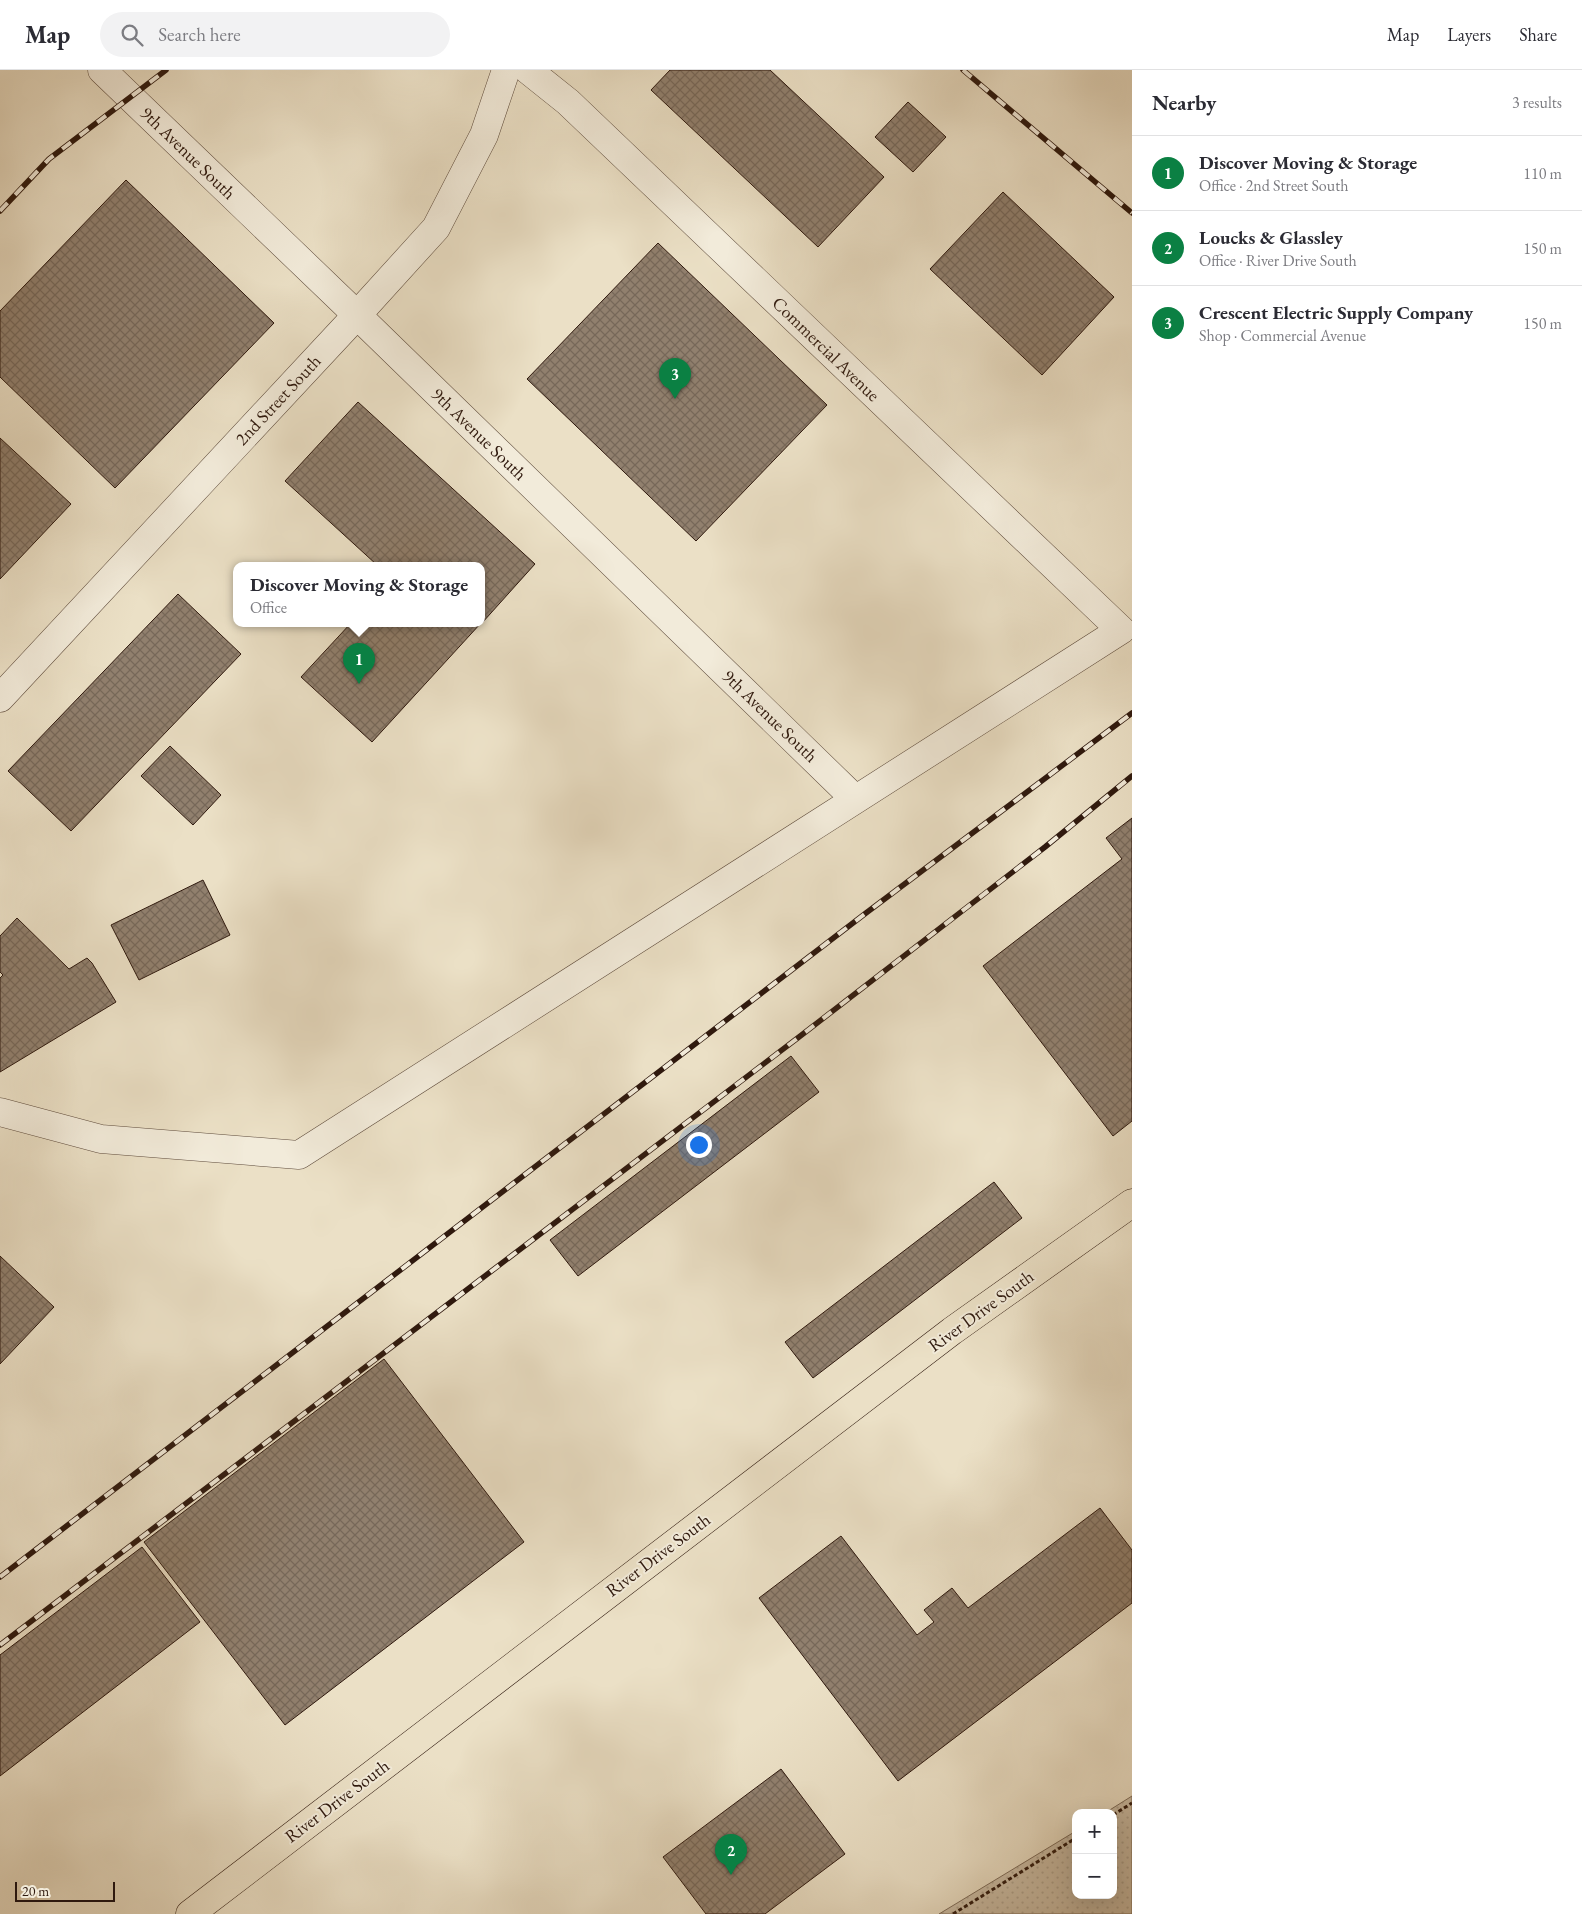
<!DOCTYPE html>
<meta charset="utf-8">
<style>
:root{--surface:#fff;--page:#f2f2f3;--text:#2b2b33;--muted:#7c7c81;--line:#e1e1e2;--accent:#0b8043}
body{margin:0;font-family:"EB Garamond",serif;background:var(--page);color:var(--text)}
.controls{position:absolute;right:15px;bottom:15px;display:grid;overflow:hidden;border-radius:10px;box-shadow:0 5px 20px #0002}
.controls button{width:45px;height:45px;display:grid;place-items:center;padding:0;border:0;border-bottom:1px solid var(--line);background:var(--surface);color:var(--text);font:25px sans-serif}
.scale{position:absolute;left:15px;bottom:12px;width:100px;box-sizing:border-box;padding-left:5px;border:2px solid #2f190e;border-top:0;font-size:14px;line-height:18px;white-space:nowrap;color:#2f190e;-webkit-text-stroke:4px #f2ebda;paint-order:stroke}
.you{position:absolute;left:698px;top:1074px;width:18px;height:18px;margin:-12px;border:4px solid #fff;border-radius:50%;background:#1a73e8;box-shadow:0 0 0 8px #1a73e833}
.badge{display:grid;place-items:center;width:32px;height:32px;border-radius:50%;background:var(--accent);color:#fff;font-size:16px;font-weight:700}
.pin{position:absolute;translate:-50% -41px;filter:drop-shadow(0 1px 2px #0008)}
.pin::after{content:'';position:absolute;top:26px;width:18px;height:15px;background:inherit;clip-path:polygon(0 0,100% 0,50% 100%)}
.popup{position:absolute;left:233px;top:492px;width:252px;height:65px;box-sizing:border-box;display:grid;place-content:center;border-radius:10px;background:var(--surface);filter:drop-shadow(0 1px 4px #0005);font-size:16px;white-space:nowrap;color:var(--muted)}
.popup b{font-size:19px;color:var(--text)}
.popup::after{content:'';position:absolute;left:50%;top:100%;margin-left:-10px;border:10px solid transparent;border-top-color:var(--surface)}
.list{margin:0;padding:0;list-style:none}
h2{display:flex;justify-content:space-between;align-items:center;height:65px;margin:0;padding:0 20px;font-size:21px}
h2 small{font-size:16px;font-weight:400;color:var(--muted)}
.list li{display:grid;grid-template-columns:32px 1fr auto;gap:15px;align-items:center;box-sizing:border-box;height:75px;padding:0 20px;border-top:1px solid var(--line)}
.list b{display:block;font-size:19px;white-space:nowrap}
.list p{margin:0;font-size:16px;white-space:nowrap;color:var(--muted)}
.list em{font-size:16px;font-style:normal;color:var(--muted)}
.icon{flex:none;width:28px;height:28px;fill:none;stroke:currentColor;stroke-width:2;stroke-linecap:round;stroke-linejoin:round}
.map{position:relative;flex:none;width:1132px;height:1844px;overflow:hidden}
header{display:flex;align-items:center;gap:30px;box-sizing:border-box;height:70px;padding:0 25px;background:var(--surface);border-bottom:1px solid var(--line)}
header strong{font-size:24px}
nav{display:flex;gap:28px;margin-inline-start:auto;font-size:18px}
.search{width:350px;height:45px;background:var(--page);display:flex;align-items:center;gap:12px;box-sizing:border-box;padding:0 18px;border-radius:28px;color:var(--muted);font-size:19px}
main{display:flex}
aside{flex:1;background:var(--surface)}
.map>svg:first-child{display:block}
</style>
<header>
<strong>Map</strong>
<div class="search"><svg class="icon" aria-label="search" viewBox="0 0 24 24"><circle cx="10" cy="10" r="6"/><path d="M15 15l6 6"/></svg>Search here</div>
<nav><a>Map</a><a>Layers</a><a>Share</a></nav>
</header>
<main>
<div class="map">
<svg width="1132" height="1844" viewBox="0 0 1132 1844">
<defs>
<pattern id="green-dots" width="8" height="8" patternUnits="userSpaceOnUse" patternTransform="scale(1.25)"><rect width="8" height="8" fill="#cbbea7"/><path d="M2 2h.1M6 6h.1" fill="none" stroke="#afa38f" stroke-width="1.8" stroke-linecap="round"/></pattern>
<pattern id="building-cross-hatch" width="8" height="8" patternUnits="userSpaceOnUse" patternTransform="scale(1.25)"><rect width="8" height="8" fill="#91806e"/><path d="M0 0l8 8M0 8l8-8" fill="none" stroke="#776859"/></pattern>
</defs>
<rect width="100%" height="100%" fill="#ebe0c6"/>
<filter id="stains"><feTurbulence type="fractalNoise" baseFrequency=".004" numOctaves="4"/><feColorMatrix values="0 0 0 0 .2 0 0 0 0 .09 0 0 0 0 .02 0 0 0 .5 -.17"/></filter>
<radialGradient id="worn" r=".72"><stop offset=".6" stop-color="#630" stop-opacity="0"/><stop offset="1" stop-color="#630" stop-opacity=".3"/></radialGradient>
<polygon fill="url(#green-dots)" stroke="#7d6c5a" points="1132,1726 1132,1844 939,1844 1076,1761 1076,1825 1113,1825 1113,1743 1105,1743"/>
<g fill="url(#building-cross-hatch)" stroke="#2f190e">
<polygon points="670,0 770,0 884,107 818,177 651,20"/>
<polygon points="908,32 946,67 913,102 875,67"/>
<polygon points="126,110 274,253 115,418 0,307 0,241"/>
<polygon points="1003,122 1114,227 1042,305 930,199"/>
<polygon points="658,173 827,335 696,471 527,309"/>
<polygon points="358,332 535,494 482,553 482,495 377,495 285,411"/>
<polygon points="0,368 71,434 0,509"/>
<polygon points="178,524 241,584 71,761 8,701"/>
<polygon points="351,553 481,553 372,672 301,607"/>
<polygon points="170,676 221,725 193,755 141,706"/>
<polygon points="1132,748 1132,1051 1113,1066 983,896 1122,789 1106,768"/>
<polygon points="203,810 230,865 139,910 111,855"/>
<polygon points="17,848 69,899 87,888 92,893 116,932 0,1002 0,908 3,905 0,902 0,866"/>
<polygon points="791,986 819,1022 578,1206 550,1170"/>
<polygon points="994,1112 1022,1148 813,1308 785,1272"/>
<polygon points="0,1186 54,1237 0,1294"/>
<polygon points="384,1289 524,1472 285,1655 144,1472"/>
<polygon points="1100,1438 1132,1480 1132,1533 898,1711 759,1528 841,1466 917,1565 934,1552 924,1540 952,1518 968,1538"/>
<polygon points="142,1477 200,1552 0,1706 0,1585"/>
<polygon points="781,1699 845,1784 765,1844 706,1844 663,1787"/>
</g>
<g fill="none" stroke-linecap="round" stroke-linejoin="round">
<defs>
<g id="minor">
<polyline points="102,0 357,245 855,729"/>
<polyline points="0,628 357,245 436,158 484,65 506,0"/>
<polyline points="0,1042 101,1069 299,1085 1121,560 568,32 528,0"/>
</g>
<polyline id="major" points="190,1844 952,1261 1132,1133"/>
</defs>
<use href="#minor" stroke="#5e4b3c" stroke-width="29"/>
<use href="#major" stroke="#2f190e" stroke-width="29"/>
<g stroke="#2f190e" stroke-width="3" stroke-dasharray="4 2.5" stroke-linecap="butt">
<polyline points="1113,1745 1132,1733"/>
<polyline points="953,1844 1076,1768"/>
</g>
<use href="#minor" stroke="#f2ebda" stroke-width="28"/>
<use href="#major" stroke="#ebe0c6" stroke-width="28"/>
<defs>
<g id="rail">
<polyline points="963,0 1132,143"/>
<polyline points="0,141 49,89 166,0"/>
<polyline points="0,1507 866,843 1132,643"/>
<polyline points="0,1575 799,967 1045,777 1132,706"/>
</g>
</defs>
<use href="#rail" stroke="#2f190e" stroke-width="5.5"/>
<use href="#rail" stroke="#f2ebda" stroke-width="4" stroke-dasharray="11" stroke-linecap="butt"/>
</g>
<g text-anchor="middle" stroke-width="4" stroke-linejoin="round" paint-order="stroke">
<g font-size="18" fill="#2f190e" stroke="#f2ebda">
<text transform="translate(188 83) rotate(44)" y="6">9th Avenue South</text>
<text transform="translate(826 279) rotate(44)" y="6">Commercial Avenue</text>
<text transform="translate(278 330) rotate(-47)" y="6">2nd Street South</text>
<text transform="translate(479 364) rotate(44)" y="6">9th Avenue South</text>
<text transform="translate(770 646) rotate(44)" y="6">9th Avenue South</text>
<text transform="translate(981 1241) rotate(-36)" y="6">River Drive South</text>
<text transform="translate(658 1485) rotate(-37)" y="6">River Drive South</text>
<text transform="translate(337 1731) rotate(-37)" y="6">River Drive South</text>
</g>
</g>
<rect width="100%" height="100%" filter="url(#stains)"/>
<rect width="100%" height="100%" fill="url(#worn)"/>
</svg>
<div class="controls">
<button>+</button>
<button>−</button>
</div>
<div class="scale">20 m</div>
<div class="you"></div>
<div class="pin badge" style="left:359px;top:614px">1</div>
<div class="popup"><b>Discover Moving &amp; Storage</b>Office</div>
<div class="pin badge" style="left:731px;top:1805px">2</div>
<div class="pin badge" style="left:675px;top:329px">3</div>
</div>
<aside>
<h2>Nearby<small>3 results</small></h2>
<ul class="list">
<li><span class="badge">1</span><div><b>Discover Moving &amp; Storage</b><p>Office · 2nd Street South</p></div><em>110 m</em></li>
<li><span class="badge">2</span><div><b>Loucks &amp; Glassley</b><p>Office · River Drive South</p></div><em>150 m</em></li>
<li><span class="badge">3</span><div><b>Crescent Electric Supply Company</b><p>Shop · Commercial Avenue</p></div><em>150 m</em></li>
</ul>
</aside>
</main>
